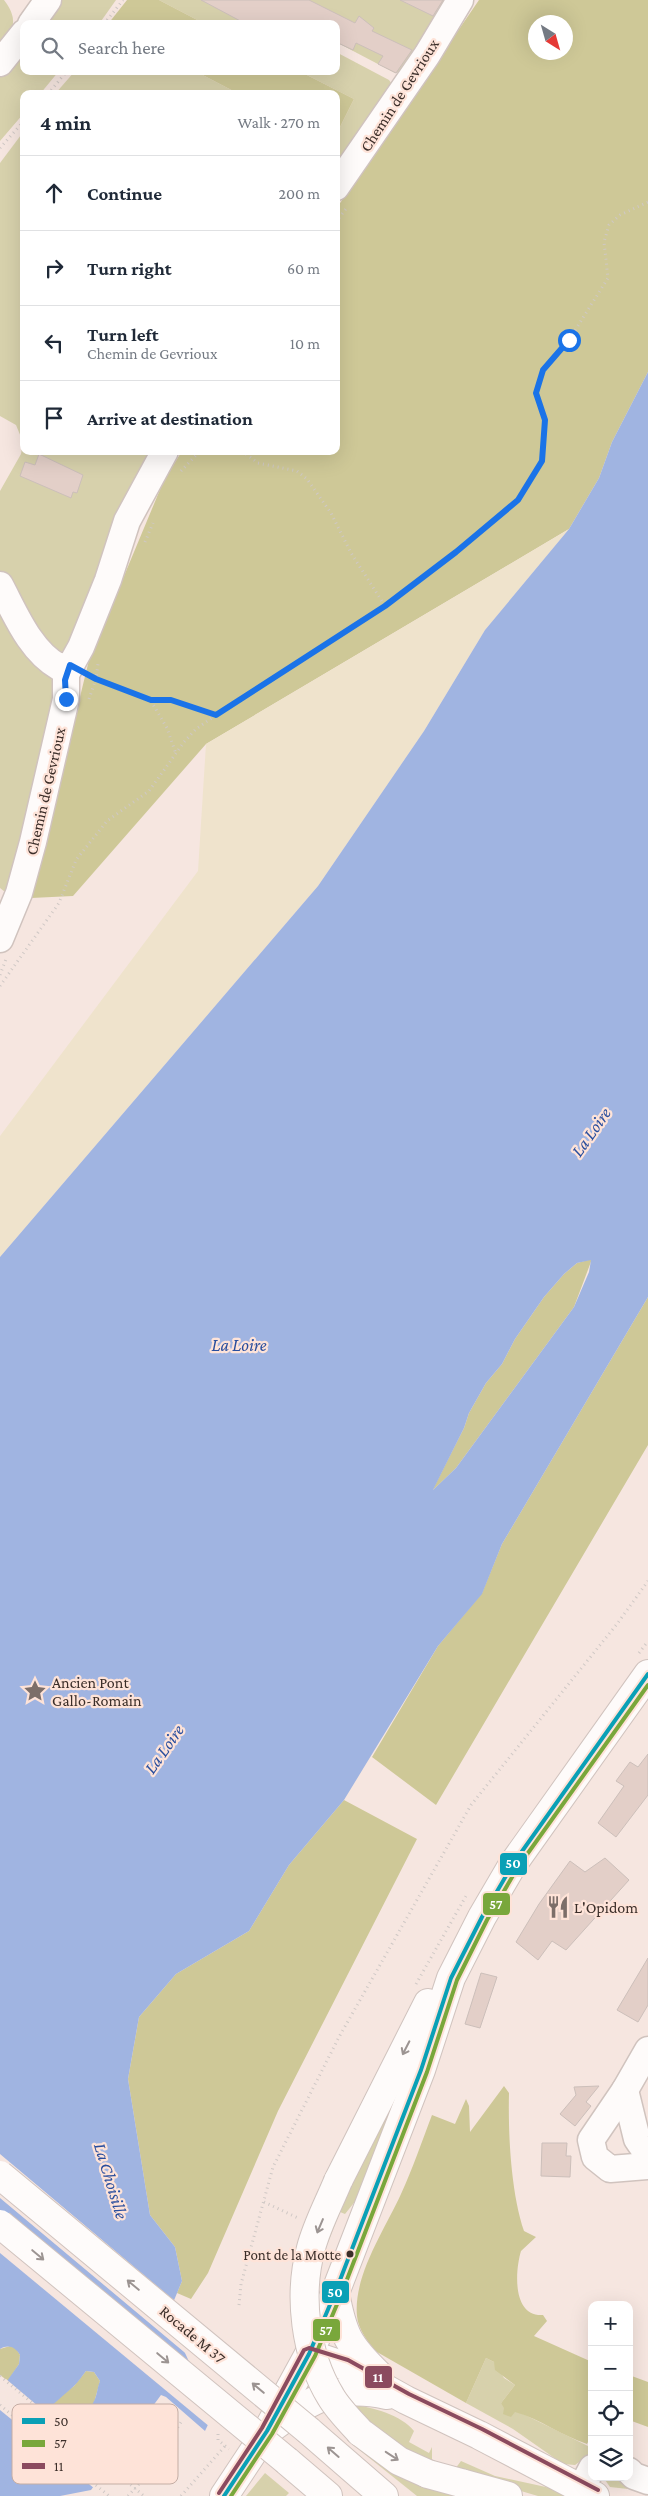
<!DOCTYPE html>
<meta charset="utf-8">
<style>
:root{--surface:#fff;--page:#f6f6f7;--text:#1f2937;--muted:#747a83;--line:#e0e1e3}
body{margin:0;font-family:"Crimson Pro",serif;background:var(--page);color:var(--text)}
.controls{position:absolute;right:15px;bottom:15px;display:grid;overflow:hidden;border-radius:10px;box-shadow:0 5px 20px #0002}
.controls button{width:45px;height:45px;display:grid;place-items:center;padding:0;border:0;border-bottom:1px solid var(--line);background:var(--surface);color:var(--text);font:25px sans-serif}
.compass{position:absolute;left:528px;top:15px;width:45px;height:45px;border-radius:50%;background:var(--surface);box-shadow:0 5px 20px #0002;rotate:143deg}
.stop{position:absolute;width:15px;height:15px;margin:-11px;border:4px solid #1a73e8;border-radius:50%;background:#fff}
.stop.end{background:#1a73e8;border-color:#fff;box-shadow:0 1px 5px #0008}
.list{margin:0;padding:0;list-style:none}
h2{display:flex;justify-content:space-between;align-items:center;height:65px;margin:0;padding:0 20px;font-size:21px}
h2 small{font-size:16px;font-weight:400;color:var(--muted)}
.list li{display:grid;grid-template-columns:32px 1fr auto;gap:15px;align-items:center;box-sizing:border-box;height:75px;padding:0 20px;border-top:1px solid var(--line)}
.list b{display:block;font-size:19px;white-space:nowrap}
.list p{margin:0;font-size:16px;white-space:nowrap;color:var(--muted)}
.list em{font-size:16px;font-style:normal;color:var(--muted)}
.icon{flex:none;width:28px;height:28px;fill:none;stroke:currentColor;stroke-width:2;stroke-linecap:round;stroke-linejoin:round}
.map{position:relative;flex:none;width:648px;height:2496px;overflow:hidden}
.search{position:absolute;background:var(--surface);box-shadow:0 5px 20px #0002;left:20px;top:20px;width:320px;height:55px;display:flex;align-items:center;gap:12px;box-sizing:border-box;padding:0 18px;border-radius:10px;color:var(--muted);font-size:19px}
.panel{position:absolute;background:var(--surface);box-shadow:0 5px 20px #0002;left:20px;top:90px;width:320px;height:365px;border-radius:10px}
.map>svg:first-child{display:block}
</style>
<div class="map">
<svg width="648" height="2496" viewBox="0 0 648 2496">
<rect width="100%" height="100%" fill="#f6e6e0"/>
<g fill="#d7d1ac">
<path d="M0 0H4C21 22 11 32 0 54Z"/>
<polygon points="62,0 116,0 99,24 43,24"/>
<polygon points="159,0 449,0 403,71 395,73 336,42 336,24 205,24"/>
<polygon points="24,48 24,71 59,71 40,94 24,94 24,113 0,141 0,77"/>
<polygon points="336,52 389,80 394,87 336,176 336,135 354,99 299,71 336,71"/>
<polygon points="75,71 195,71 239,94 55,94"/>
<polygon points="24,131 24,451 157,451 77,641 57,655 0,576 0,491 21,454 23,442 16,425 0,416 0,163"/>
<polygon points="0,600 47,669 56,689 9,895 0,888"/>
<polygon points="411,2058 365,2189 345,2214 340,2212 316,2273 320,2246"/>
<polygon points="486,2358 494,2362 504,2378 515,2385 501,2403 592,2448 592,2453 575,2465 563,2464 513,2429 466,2403"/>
<path d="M353 2405C373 2407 401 2415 414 2431L409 2442 429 2453 432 2447V2462L455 2469 461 2461 495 2476 555 2489 568 2496H538L434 2466 392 2448Z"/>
<polygon points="348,2437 454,2496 471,2496 417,2496 347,2440"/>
<polygon points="265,2473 289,2493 286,2496 246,2496"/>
<polygon points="603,2477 622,2477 628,2483 628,2489 610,2487"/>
</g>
<g fill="#cec897" fill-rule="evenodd">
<polygon points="127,0 159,0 205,24 108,24"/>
<path d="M479 0H648V372L612 442 599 478 569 529 206 744 73 896 31 898 89 660 164 480 182 451H336V209ZM536 22H566V52H536Z"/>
<polygon points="195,71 299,71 354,99 336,135 336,94 239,94"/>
<polygon points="592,1259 574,1307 456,1468 432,1491 464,1428 469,1413 486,1383 502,1364 515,1339 544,1297 564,1274 577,1263"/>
<polygon points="648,1297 648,1445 436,1805 372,1757 438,1646 482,1593 502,1544"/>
<polygon points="344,1800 417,1839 278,2111 208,2273 191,2299 177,2293 182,2281 175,2247 150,2215 128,2079 139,2017 176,1974 249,1931 289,1865"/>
<path d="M504 2086 509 2093C508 2134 511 2193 524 2231L536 2237 521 2251C515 2271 512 2317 543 2315L547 2321 534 2336 592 2362V2434L587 2444C562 2436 540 2419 515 2412L511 2417 503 2414 504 2408 501 2403 515 2385 495 2370 494 2362 486 2358 466 2403 377 2352C368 2343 358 2329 357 2316 353 2276 385 2229 401 2194 413 2168 422 2141 432 2115L455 2124 466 2099 469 2106 470 2132Z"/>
<polygon points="10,2346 16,2348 20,2355 19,2364 8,2381 0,2375 0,2349"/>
<polygon points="86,2371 94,2372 100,2381 94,2403 71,2434 43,2410 74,2386"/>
<polygon points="629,2375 648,2382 648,2427 629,2420"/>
</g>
<polygon fill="#efe3cc" points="569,529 485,630 424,731 318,886 0,1257 0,1136 198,871 206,744"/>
<path fill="#a0b4e1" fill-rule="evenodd" d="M648 372V1297L502 1544 482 1594 438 1646 344 1800 289 1865 249 1931 176 1974 139 2017 128 2079 150 2215 175 2247 182 2281 170 2310 180 2342 213 2414 205 2431 166 2397 161 2395 91 2490 60 2496H0V2391L19 2364 20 2355C15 2347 9 2344 0 2349V1257L318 886 424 731 485 630 569 529 599 478 612 442ZM591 1260 589 1272 574 1307 456 1468 433 1490 464 1428 469 1413 486 1383 502 1364 515 1339 544 1297 564 1274 577 1263ZM86 2371 94 2372 100 2381C97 2388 97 2397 93 2403 84 2422 45 2466 25 2469 0 2444 58 2401 74 2386 78 2382 82 2376 86 2371Z"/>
<g fill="#f6e6e0">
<polygon points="0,2154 176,2302 173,2310 182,2341 190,2357 0,2198"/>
<polygon points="0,2210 200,2377 215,2415 210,2427 0,2253"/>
<polygon points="6,2379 45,2412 27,2432 0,2410 0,2387"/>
<polygon points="69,2432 111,2467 95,2489 50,2452"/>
</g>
<g fill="#e3cfc8" stroke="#ccbfba">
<polygon points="201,0 309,0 355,23 359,16 374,28 372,31 412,50 396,73 378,64 383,56 356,43 353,50 336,42 336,24 246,24"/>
<polygon points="400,0 443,0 433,16"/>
<polygon points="39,454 83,475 77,493 73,492 71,498 20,476 25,462 35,465"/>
<polygon points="648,1754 648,1795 616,1837 598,1823 624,1786 616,1781 630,1762 638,1767"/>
<polygon points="605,1858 629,1880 566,1950 552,1941 538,1960 516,1942 539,1904 570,1861 585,1872"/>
<polygon points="648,1958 648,2005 638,2022 617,2010"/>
<polygon points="481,1973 497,1977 480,2028 465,2024"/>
<polygon points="599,2086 586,2102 591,2106 575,2126 560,2114 576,2095 574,2087"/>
<polygon points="542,2143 567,2143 566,2156 571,2156 570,2177 541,2176"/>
</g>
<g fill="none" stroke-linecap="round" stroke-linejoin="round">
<defs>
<g id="minor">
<polyline points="31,24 48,0"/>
<polyline points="0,63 24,33"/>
<polyline points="336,187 427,55 460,0"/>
<path d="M0 585C15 613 30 651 59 667L70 665"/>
<polyline points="0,939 19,893 33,842 66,699 66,674 81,647 108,580 127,521 165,451"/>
<polyline points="648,2050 625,2090 637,2139 648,2155"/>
<polyline points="625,2090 591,2140 595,2157 610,2169 648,2166"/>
<polyline points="629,2471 634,2476 648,2481"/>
<polyline points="581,2489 592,2468"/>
</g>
<g id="major">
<polyline points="338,2181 428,2003"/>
<path d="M335 2293C343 2335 348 2345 379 2375"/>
<polyline points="309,2354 345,2366 406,2400 479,2435 595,2496"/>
<path d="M273 2427C312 2398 338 2384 387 2395"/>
<polyline points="360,2432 399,2461 428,2474"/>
<polyline points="461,2483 508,2496"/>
<polyline points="224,2496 267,2431 309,2354 335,2293 421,2070 451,1978 482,1917 513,1864 648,1674"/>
</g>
<g id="highway">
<polyline points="309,2431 384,2496"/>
<polyline points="287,2461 328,2496"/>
</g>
</defs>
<use href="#minor" stroke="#d0c3be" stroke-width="29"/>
<use href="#major" stroke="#d0c3be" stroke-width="30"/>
<use href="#highway" stroke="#d0c3be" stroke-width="30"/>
<g stroke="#cfc8c5" stroke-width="3" stroke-dasharray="1 4" stroke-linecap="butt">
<polyline points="104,24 123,0"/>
<polyline points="48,94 67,71"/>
<polyline points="0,148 24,121"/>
<polyline points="336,222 348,206"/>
<polyline points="242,451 258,463 297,471 307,479 331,513 351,553 385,606"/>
<polyline points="181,471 200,451"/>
<polyline points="145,542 153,523"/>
<polyline points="90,676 151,700 171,700 216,715 385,606 457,552 518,500 542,461 545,420 536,393 543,370 569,340 608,278 604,242 609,225 620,215 648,202"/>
<polyline points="89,699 96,679 98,664"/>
<polyline points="151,701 167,728 176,754"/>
<polyline points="0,975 6,959"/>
<polyline points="0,986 59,903 76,860 107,821 149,791 184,742 196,729 216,715"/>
<polyline points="639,1653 648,1641"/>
<polyline points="416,1984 466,1896"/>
<polyline points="264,2202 298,2218"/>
<polyline points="239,2305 241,2284 273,2167 339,2037 471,1805 617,1624 648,1581"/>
<polyline points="0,2405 109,2496"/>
<polyline points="218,2434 218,2440 229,2449"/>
<polyline points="128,2496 150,2472 183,2419"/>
<polyline points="181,2496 225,2446"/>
</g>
<use href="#minor" stroke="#fefbfa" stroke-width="26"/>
<use href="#major" stroke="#fefbfa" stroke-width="28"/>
<use href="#highway" stroke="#fefbfa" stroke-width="28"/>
<defs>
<g id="major-bridge">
<path d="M338 2181C329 2203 317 2225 311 2248 298 2295 305 2355 331 2397 338 2409 350 2421 360 2432"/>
<polyline points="428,2474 461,2483"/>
</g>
<g id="highway-bridge">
<polyline points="0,2175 309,2431"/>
<polyline points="0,2224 287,2461"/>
</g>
</defs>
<use href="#major-bridge" stroke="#d0c3be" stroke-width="30" stroke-linecap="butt"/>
<use href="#highway-bridge" stroke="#d0c3be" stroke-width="30" stroke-linecap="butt"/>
<polyline stroke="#cfc8c5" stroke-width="3" stroke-dasharray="1 4" stroke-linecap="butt" points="0,2376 144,2496"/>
<use href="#major-bridge" stroke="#fefbfa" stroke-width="28"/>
<use href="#highway-bridge" stroke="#fefbfa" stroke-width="28"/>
<defs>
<polyline id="bus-1" points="224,2496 267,2431 309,2354 335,2293 421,2070 451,1978 482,1917 513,1864 648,1674"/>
<polyline id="bus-2" points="231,2496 272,2434 315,2356 341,2295 427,2072 457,1980 487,1920 518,1867 648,1685"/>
<polyline id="bus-3" points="219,2493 262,2428 304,2350 309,2348 348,2360 409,2394 482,2429 598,2490"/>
</defs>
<use href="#bus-1" stroke="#fee3d8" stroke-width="8"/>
<use href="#bus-2" stroke="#fee3d8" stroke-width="8"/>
<use href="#bus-3" stroke="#fee3d8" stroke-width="8"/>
<use href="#bus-1" stroke="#0aa0b6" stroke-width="4"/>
<use href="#bus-2" stroke="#79a73b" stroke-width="4"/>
<use href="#bus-3" stroke="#8b4b5f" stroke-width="4"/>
</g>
<defs><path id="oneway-shaft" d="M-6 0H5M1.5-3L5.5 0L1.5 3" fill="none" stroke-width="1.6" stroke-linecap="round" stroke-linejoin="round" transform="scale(1.25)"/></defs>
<g stroke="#9c9492">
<use href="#oneway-shaft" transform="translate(406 2048) rotate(117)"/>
<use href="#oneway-shaft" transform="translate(320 2226) rotate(113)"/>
<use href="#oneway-shaft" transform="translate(38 2255) rotate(40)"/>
<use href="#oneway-shaft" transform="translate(133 2285) rotate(-140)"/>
<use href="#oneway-shaft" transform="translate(163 2358) rotate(40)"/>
<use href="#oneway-shaft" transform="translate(258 2388) rotate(-140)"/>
<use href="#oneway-shaft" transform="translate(333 2452) rotate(-139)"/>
<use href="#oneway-shaft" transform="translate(392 2456) rotate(33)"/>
</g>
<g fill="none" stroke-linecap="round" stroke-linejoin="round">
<polyline stroke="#1a73e8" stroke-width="6" points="66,699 65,680 70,665 96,679 151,700 171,700 216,715 385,606 456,552 518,500 542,461 545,420 536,393 543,370 569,340"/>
</g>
<defs>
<symbol id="sight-bare" viewBox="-9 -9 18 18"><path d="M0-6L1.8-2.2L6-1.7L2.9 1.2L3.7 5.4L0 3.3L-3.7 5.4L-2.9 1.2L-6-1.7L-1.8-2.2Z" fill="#7c6e69" stroke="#fee3d8" stroke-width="2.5" paint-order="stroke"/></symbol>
<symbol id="restaurant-bare" viewBox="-9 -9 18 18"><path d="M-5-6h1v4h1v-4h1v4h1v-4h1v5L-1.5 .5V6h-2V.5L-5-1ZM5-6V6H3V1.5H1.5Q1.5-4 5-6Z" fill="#7c6e69" stroke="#fee3d8" stroke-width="2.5" paint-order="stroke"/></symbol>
</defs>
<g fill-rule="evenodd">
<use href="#sight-bare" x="19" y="1675" width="32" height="32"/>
<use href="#restaurant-bare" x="542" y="1891" width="32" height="32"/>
</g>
<circle fill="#3b2e29" stroke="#fee3d8" stroke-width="2" cx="350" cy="2254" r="4.5"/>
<g text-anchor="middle" stroke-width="4.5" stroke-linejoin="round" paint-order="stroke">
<g font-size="15" fill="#3b2e29" stroke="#fee3d8" text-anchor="end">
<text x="341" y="2260">Pont de la Motte</text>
</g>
<g font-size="16" fill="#3b2e29" stroke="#fee3d8">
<text transform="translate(399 95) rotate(-57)" y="6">Chemin de Gevrioux</text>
<text transform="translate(45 791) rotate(-77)" y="6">Chemin de Gevrioux</text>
<text transform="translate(193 2334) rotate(40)" y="6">Rocade M 37</text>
</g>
<g font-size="16" fill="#3b2e29" stroke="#fee3d8" text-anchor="start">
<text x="52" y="1688">Ancien Pont<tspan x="52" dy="18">Gallo-Romain</tspan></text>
<text x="574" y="1913">L'Opidom</text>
</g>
<g font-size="18" font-style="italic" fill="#284d9d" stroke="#fee3d8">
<text transform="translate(591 1132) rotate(-55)" y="6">La Loire</text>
<text x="239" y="1351">La Loire</text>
<text transform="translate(164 1749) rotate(-55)" y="6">La Loire</text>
<text transform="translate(111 2181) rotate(73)" y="6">La Choisille</text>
</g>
</g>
<rect x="12" y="2404" width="166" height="80" rx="8" fill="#fee3d8" stroke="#c4ada4" stroke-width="1"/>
<rect x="22" y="2418" width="23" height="6" fill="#0aa0b6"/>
<rect x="22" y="2440" width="23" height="7" fill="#79a73b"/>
<rect x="22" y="2463" width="23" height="6" fill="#8b4b5f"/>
<g font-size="14" fill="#3b2e29">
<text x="54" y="2426">50</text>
<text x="54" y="2448">57</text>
<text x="54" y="2471">11</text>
</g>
<g stroke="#fee3d8" stroke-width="2">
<rect x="499" y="1852" width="29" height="24" rx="5" fill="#0aa0b6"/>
<rect x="482" y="1892" width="29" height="24" rx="5" fill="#79a73b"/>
<rect x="321" y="2280" width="29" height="24" rx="5" fill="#0aa0b6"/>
<rect x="312" y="2318" width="29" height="24" rx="5" fill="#79a73b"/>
<rect x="364" y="2365" width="29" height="24" rx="5" fill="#8b4b5f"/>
</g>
<g font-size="14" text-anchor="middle" font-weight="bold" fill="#fff">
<text x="513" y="1868">50</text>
<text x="496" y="1909">57</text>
<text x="335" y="2297">50</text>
<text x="326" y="2335">57</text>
<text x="378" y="2382">11</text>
</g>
</svg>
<div class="controls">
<button>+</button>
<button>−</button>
<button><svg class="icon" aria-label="locate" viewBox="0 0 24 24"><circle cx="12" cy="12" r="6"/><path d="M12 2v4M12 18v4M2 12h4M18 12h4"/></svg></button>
<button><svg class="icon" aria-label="layers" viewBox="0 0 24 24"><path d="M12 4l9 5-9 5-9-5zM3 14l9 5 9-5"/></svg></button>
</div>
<svg class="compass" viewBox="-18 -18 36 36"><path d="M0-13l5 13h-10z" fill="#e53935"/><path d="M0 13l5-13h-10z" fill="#747a83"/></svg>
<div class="stop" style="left:569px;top:340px"></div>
<div class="stop end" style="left:66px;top:699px"></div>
<div class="search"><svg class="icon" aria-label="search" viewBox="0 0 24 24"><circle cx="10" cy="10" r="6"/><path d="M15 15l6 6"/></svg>Search here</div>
<section class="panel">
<h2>4 min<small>Walk · 270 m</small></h2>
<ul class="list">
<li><svg class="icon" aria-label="ahead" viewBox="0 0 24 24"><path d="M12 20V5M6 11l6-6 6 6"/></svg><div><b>Continue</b></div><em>200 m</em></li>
<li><svg class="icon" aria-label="right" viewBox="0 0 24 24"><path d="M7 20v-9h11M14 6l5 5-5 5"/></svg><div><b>Turn right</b></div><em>60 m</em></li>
<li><svg class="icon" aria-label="left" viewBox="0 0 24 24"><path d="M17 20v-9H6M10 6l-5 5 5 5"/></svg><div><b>Turn left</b><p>Chemin de Gevrioux</p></div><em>10 m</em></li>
<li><svg class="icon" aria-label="arrive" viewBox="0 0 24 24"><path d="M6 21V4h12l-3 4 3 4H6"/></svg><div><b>Arrive at destination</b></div></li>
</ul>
</section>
</div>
